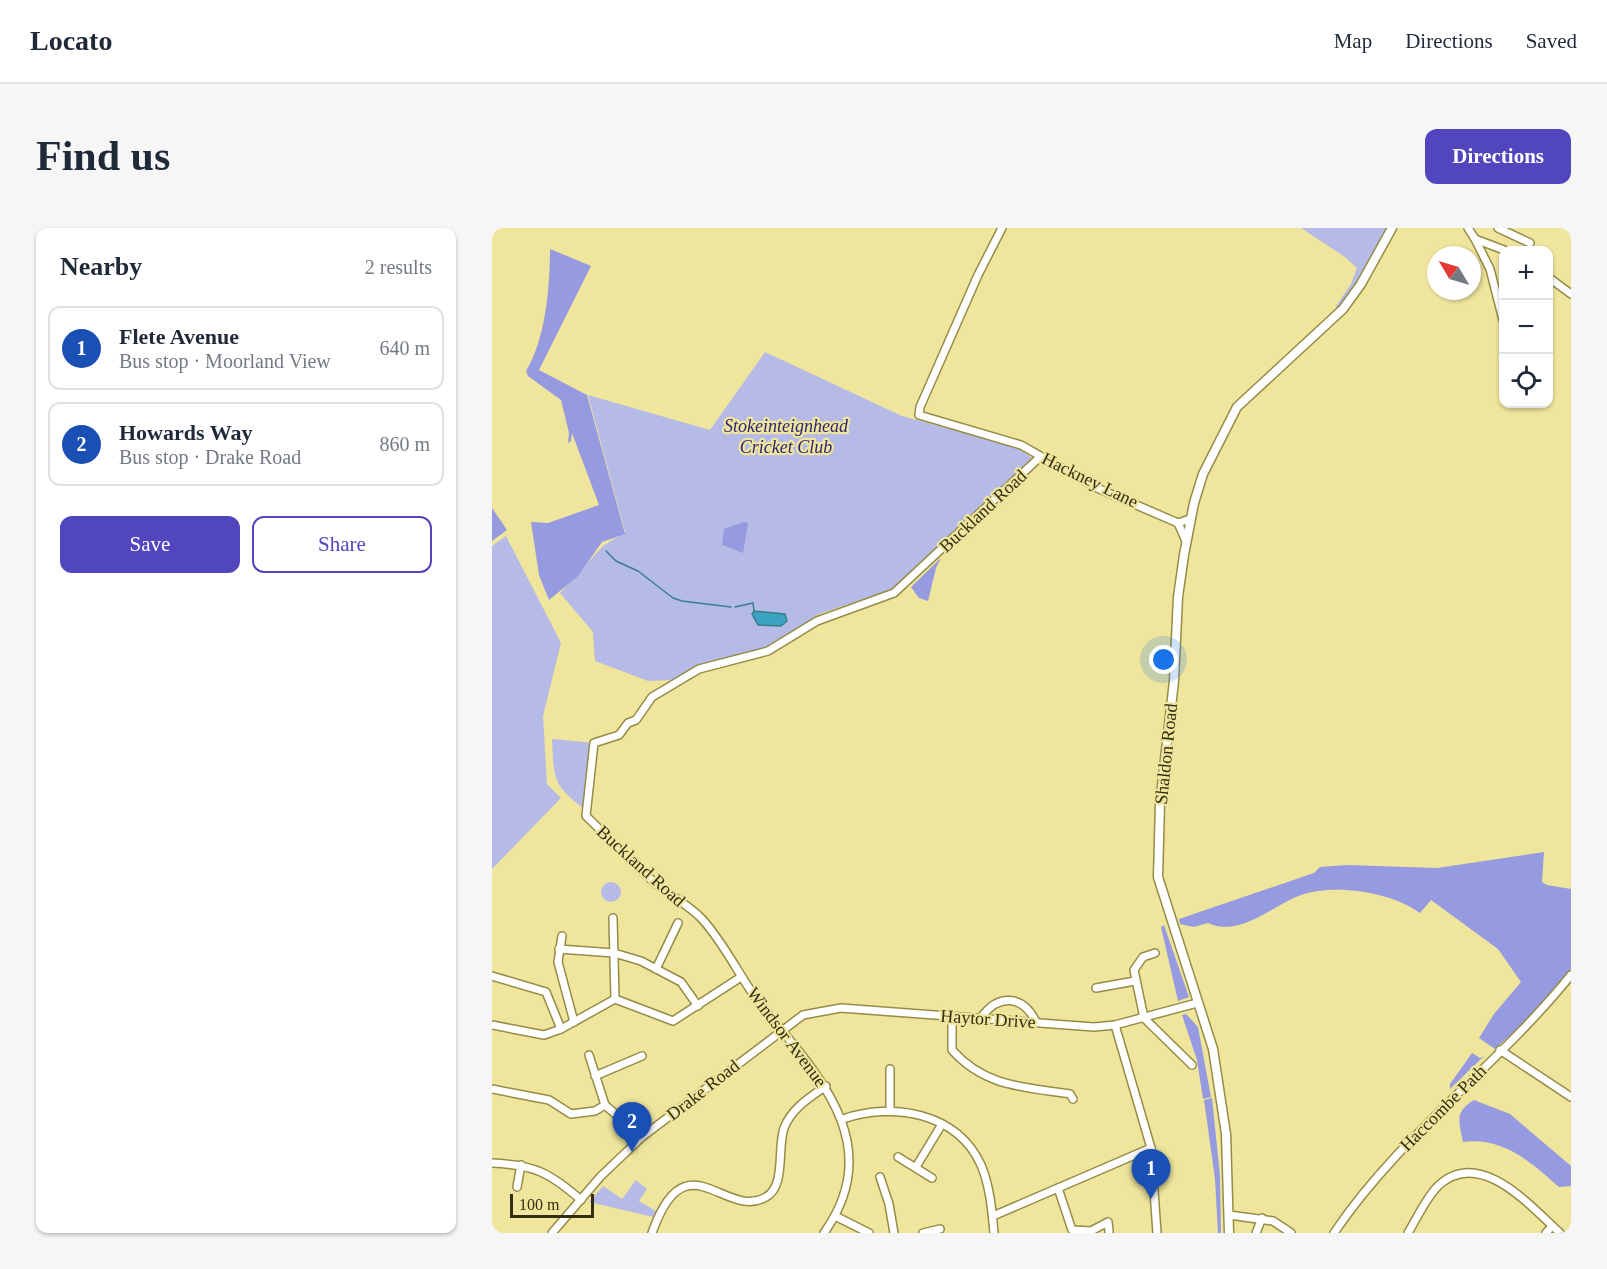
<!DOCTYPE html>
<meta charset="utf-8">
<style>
:root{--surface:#fff;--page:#f6f6f7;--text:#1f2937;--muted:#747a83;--line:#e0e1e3;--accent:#5146bd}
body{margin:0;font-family:"Times New Roman",serif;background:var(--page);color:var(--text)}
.controls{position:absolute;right:18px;top:18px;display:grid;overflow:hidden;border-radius:12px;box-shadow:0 2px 4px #0004}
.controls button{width:54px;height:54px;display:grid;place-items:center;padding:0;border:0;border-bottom:2px solid var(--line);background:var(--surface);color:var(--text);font:30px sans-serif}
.compass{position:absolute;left:935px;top:18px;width:54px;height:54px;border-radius:50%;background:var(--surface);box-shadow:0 2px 4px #0004;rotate:308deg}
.scale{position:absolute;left:18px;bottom:15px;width:84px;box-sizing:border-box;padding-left:6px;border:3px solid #322e11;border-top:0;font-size:16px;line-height:21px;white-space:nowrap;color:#322e11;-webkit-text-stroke:4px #efe59d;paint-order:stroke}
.you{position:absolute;left:672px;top:432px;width:21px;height:21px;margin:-15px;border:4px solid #fff;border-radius:50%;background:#1a73e8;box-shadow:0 0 0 9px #1a73e833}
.badge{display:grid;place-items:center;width:39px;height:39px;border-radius:50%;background:var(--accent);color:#fff;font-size:20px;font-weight:700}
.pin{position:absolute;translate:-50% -50px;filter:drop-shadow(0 2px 3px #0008)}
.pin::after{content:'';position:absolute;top:32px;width:21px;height:18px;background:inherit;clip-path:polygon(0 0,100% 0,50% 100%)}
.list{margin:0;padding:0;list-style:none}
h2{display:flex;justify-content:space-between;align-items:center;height:78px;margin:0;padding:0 24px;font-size:26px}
h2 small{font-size:20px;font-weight:400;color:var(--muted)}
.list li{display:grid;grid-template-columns:39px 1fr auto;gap:18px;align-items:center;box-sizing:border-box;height:84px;margin:0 12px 12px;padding:0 12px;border:2px solid var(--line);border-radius:12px}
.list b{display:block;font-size:22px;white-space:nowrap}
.list p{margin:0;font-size:20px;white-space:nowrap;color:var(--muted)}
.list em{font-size:20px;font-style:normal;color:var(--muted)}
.actions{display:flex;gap:12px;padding:18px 24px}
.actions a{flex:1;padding:14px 0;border:2px solid var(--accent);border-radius:12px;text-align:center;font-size:21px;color:var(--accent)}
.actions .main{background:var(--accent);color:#fff}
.icon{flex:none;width:33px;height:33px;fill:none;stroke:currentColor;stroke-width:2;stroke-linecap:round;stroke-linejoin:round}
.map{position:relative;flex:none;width:1079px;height:1005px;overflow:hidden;border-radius:12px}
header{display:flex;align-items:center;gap:36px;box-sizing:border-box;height:84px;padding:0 30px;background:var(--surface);border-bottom:2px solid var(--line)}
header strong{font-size:28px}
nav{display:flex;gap:33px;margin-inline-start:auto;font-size:21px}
.intro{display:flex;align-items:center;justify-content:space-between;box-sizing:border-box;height:144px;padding:0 36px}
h1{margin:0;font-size:42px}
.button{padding:15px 27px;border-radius:12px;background:var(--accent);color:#fff;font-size:21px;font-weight:700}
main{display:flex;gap:36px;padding:0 36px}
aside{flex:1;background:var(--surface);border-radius:12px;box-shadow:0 2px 4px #0004}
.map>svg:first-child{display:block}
</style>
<header>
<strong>Locato</strong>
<nav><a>Map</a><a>Directions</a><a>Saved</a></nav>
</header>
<div class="intro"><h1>Find us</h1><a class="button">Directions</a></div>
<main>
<aside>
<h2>Nearby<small>2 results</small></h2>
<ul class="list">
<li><span class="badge" style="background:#1a4fb4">1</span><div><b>Flete Avenue</b><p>Bus stop · Moorland View</p></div><em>640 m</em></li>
<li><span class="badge" style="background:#1a4fb4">2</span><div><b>Howards Way</b><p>Bus stop · Drake Road</p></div><em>860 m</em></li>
</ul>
<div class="actions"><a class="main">Save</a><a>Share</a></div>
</aside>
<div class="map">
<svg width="1079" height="1005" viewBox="0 0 1079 1005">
<rect width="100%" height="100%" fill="#efe59d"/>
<g fill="#b6bae7">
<polygon points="809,0 893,0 894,8 867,55 845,83 844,78 859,56 865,40 853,29"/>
<polygon points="273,124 410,188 524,219 540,230 401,361 327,386 275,420 208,436 181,452 156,453 103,433 101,404 68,365 111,318 133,304 96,167 218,202"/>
<polygon points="14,308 69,415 51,488 55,556 69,570 0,641 0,318"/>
<path d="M60 511 102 515 92 581C60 556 62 551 60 511Z"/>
<circle cx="119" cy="664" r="10"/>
<polygon points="144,952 155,961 147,973 164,983 161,989 97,974 111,958 130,971"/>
</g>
<g fill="#969ae0">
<path d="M58 21 99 38 47 142 95 167 133 306 110 314 86 348 57 372 47 347 39 294 56 295 107 277 80 205 79 213 76 215 77 205 69 172 36 148 34 143C53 112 58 61 58 21Z"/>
<polygon points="0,280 15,302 0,313"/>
<polygon points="252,294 256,295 251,325 230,317 232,301"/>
<polygon points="449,330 444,340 436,373 427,370 419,359"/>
<path d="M1052 624 1050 654 1055 657 1079 661V742L1046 782 1003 821 987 810 1002 786 1029 754 1006 721 939 672 928 685C900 664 843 655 809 667 781 677 748 710 716 695L702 699 688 696 687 691 822 645 828 639 855 637 945 640Z"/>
<polygon points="672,697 697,769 686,773 669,699"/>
<polygon points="694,786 706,799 719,869 711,871 705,832 690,787"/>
<polygon points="980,825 988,830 992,828 958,861 958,856"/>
<polygon points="720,870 728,948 729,1005 726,1005 723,951 712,872"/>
<path d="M982 872 1018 886 1079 938V958L1067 959C1039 934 1011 909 971 914 967 893 962 884 982 872Z"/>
</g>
<polygon fill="#3ca2c1" stroke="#397f8c" stroke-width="1.5" points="262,383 293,386 295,393 289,398 266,397 260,386"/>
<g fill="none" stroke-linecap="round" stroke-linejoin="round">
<g stroke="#397f8c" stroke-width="1.5">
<polyline points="114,323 124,333 146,343 181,370 190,373 239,379"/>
<polyline points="243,379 261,375 262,383"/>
</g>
<defs>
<g id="minor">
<polyline points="510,0 486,47 428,179 427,187 529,217 605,260 686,295 698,291"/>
<polyline points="976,0 983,11 1012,22"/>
<polyline points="1006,0 1038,15"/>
<polyline points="983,11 998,41 1011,92"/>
<polyline points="1056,49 1079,66"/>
<polyline points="686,295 694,313"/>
<polyline points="121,690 123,771"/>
<polyline points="70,708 66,734 82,794"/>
<polyline points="67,721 122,725 149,733 189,754 206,778"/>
<polyline points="663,725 651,729 642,742 652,790 700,837"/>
<polyline points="164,741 186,695"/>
<polyline points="0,748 54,764 69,801"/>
<polyline points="604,760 643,753"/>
<path d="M460 790V822C493 859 532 859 578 866L581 871"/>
<path d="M489 790C506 765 531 767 544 794"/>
<polyline points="0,797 52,807 69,801 123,771 181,793 249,749"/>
<polyline points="623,797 659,920 665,1005"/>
<polyline points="1008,822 1079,869"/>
<polyline points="97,827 113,877"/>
<polyline points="398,841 398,881"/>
<polyline points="103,848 150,828"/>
<polyline points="0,861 57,872 79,886 103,883 113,877 150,909"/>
<path d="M351 891C400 874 465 884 489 937 498 958 500 983 502 1005"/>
<polyline points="406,929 440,950"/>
<path d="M0 935C42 937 57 944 89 972"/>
<polyline points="424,939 450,896"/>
<polyline points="388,949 397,976 402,1005"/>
<polyline points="25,959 29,937"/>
<polyline points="566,960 580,1002 599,1003 616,994 617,1003"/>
<polyline points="737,987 781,993 799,1005"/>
<polyline points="343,988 377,1005"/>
<polyline points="501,988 659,920"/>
<polyline points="60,1005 109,948 150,909 311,787 349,780 602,799 623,797 705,775"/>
<path d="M160 1005C194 908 233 993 274 969 294 958 285 920 292 900 300 880 317 870 334 858"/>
<path d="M332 1005C396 915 324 845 269 777 248 750 233 716 210 691 197 677 177 667 163 655 139 634 117 610 94 588L102 515 127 507 136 495 144 492 160 469 207 441 276 423 325 393 402 365 548 229"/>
<polyline points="431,1005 448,1001"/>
<polyline points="764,1005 770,990"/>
<path d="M842 1005C908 907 1006 838 1079 747"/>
<path d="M916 1005C925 990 934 970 946 958 988 918 1039 979 1068 1005"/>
<polyline points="1054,1005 1060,998"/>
</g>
<polyline id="tertiary" points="737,1005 734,906 721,821 666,649 668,575 682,453 686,369 692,327 702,275 711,246 745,179 851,81 869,56 900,0"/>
</defs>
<use href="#minor" stroke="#958c46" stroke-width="10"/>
<use href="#tertiary" stroke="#958c46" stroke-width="11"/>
<use href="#minor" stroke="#fff" stroke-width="7"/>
<use href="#tertiary" stroke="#fff" stroke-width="8"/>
</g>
<g text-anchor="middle" stroke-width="4.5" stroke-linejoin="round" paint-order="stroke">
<g font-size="18" font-style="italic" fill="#2e2575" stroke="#efe59d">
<text x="294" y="204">Stokeinteignhead<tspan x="294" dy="21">Cricket Club</tspan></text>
</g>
<g font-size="18" fill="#322e11" stroke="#efe59d">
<text transform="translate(598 252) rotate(26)" y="6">Hackney Lane</text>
<text transform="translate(491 283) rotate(-43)" y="6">Buckland Road</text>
<text transform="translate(674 526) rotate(-84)" y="6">Shaldon Road</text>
<text transform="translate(149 638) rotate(42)" y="6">Buckland Road</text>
<text transform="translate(496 791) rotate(4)" y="6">Haytor Drive</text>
<text transform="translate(295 809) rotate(53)" y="6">Windsor Avenue</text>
<text transform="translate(211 862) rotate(-38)" y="6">Drake Road</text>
<text transform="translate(951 880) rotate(-45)" y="6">Haccombe Path</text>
</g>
</g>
</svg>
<div class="controls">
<button>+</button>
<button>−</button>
<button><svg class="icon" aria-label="locate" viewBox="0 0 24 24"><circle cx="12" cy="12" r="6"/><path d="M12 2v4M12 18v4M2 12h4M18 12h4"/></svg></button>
</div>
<svg class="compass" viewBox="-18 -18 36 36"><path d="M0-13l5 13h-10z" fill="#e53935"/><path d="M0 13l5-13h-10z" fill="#747a83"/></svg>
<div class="scale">100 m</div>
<div class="you"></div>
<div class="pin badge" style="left:659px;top:971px;background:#1a4fb4">1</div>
<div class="pin badge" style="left:140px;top:924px;background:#1a4fb4">2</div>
</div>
</main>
